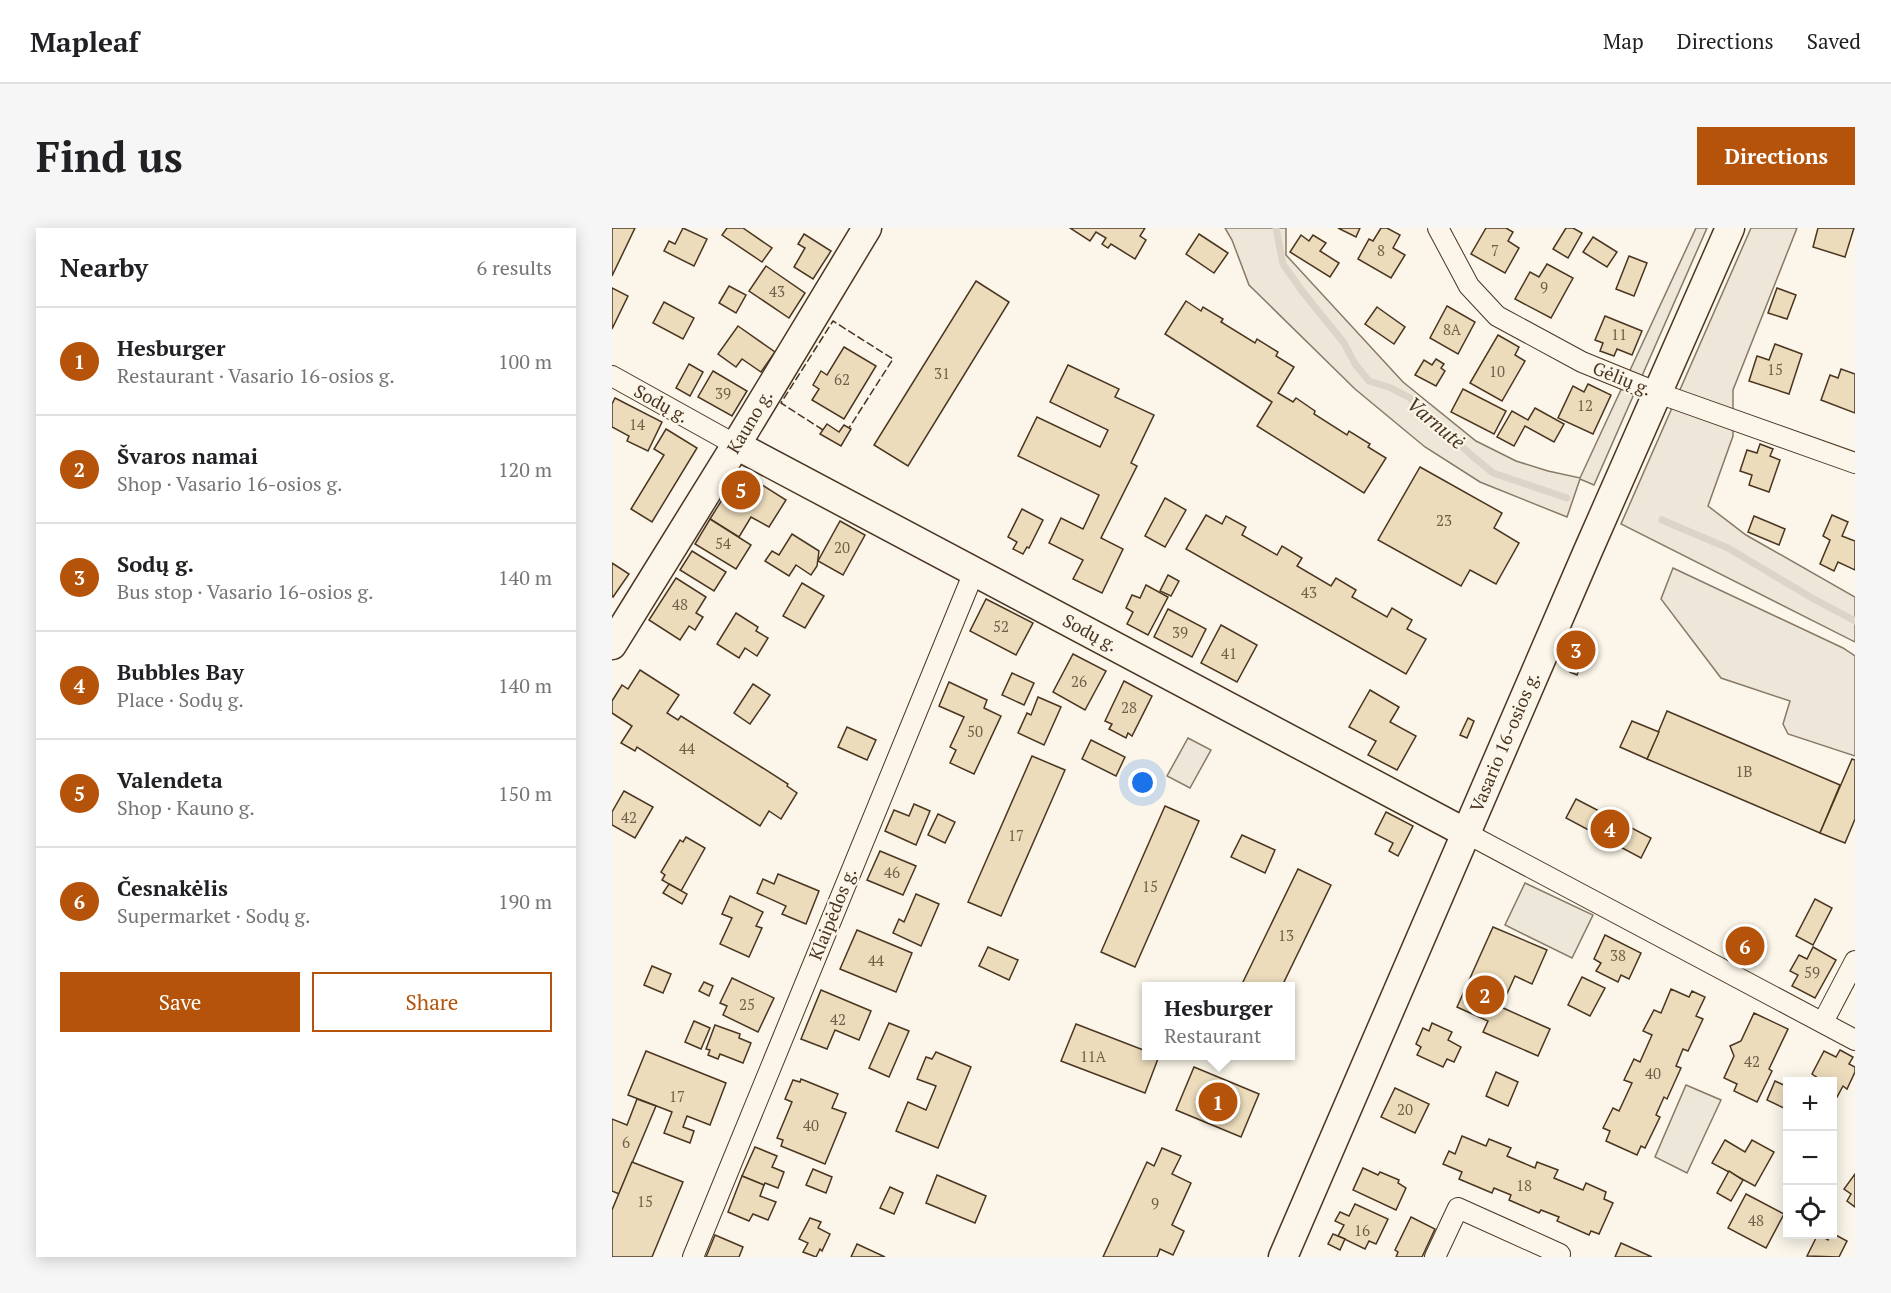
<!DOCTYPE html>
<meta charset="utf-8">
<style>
:root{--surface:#fff;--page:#f6f6f6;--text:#202124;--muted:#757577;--line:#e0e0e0;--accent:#b45309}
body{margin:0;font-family:"PT Serif",serif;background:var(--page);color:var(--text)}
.controls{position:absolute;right:18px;bottom:18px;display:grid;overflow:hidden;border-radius:0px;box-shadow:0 3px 15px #0003}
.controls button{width:54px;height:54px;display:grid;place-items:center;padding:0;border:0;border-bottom:2px solid var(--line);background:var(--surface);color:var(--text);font:30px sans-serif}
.you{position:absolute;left:531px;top:555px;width:21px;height:21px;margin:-15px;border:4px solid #fff;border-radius:50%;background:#1a73e8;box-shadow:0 0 0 9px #1a73e833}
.badge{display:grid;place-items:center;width:39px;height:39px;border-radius:50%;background:var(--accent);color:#fff;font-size:20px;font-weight:700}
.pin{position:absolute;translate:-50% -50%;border:3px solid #fff;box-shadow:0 2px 6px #0006}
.popup{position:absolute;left:530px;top:754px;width:153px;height:78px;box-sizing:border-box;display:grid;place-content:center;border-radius:0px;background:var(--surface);filter:drop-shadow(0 2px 4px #0005);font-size:20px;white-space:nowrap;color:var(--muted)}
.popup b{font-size:22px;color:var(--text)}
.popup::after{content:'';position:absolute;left:50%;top:100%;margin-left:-12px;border:12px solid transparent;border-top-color:var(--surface)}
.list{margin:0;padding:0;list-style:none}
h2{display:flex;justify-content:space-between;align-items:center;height:78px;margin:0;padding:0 24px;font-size:26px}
h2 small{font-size:20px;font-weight:400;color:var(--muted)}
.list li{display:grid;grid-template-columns:39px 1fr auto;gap:18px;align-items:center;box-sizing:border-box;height:108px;padding:0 24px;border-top:2px solid var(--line)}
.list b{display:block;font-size:22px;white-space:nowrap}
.list p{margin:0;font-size:20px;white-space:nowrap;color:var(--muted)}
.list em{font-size:20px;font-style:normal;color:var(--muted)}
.actions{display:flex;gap:12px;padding:18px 24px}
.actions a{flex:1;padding:14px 0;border:2px solid var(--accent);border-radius:0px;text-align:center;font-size:21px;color:var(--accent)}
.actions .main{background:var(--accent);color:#fff}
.icon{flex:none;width:33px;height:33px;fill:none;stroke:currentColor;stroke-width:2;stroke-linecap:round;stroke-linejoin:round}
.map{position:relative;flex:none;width:1243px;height:1029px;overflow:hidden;border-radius:0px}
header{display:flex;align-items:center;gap:36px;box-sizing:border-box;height:84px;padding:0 30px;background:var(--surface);border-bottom:2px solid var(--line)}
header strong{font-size:28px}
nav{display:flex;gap:33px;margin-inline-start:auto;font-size:21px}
.intro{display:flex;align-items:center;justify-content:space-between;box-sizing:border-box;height:144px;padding:0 36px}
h1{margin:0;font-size:42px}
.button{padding:15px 27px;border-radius:0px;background:var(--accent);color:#fff;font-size:21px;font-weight:700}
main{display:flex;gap:36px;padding:0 36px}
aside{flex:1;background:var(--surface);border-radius:0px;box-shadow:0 3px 15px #0003}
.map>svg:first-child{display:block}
</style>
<header>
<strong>Mapleaf</strong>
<nav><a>Map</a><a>Directions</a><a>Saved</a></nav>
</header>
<div class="intro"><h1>Find us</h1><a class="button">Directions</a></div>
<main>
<aside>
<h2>Nearby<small>6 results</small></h2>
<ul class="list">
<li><span class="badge">1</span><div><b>Hesburger</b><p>Restaurant · Vasario 16-osios g.</p></div><em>100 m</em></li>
<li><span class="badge">2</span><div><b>Švaros namai</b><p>Shop · Vasario 16-osios g.</p></div><em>120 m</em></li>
<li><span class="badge">3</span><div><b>Sodų g.</b><p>Bus stop · Vasario 16-osios g.</p></div><em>140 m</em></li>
<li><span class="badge">4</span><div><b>Bubbles Bay</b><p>Place · Sodų g.</p></div><em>140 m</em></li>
<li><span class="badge">5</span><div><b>Valendeta</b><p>Shop · Kauno g.</p></div><em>150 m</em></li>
<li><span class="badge">6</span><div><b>Česnakėlis</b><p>Supermarket · Sodų g.</p></div><em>190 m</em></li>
</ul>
<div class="actions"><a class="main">Save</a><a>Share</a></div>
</aside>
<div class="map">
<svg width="1243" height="1029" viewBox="0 0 1243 1029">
<rect width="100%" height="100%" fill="#fbf6e9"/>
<g fill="#ede6d9" stroke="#887966" stroke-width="1.5">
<polygon points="613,0 674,0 674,27 791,154 864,213 904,233 936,243 968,250 1084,0 1095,0 982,257 968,251 955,289 868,254 813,219 743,161 637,57 620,12"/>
<polygon points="1139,0 1185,0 1121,162 1121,208 1096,278 1134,307 1243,369 1243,414 1009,296"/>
<polygon points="1061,340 1231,420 1243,428 1243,528 1176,506 1171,496 1178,473 1109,450 1049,371"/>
<polygon points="576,510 599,522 578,560 555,548"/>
</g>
<g fill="#ede7d9" stroke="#887966" stroke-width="1.5">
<polygon points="913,655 981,687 960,730 893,697"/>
<polygon points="1074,857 1109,872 1075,945 1043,929"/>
</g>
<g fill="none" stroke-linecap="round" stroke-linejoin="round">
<g stroke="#dcd4c6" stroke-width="7">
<polyline points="664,0 671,36 690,63 732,115 743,136 757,153 779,160 798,170 858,226 881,245 955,270"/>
<polyline points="1050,292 1116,320 1200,370 1243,393"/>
</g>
</g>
<g fill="#ecdcbc" stroke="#4a3520" stroke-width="1.5">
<polygon points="0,0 23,0 0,48"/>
<polygon points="71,0 95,11 82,38 52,23 57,13 63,16"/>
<polygon points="115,0 131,0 160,20 150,34 110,7"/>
<polygon points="458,0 533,0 528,8 534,12 523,31 499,16 496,20 490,16 494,10 484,4 478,13"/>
<polygon points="726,0 748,0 744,9"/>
<polygon points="769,0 775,0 788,7 781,20 793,27 779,50 746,31 757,11 761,13"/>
<polygon points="874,0 894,0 901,4 896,13 907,20 893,45 859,26"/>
<polygon points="954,0 961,0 970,5 956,30 941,21"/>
<polygon points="1206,0 1242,0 1233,29 1201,19"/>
<polygon points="192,6 219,23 201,51 182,39 193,20 186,16"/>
<polygon points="587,6 616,25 602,45 574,26"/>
<polygon points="689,7 697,13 701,7 714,15 708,23 727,35 718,49 678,24"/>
<polygon points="981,9 1005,24 995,39 971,24"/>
<polygon points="1017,28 1035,35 1022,68 1004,61"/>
<polygon points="935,36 961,50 939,90 903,71 918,44 927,49"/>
<polygon points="154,38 193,65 177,90 137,63"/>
<polygon points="364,53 397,74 296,238 262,217"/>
<polygon points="117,58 134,67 124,85 107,75"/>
<polygon points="0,60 16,68 0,101"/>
<polygon points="1165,60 1184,67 1175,91 1156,85"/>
<polygon points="574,73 589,83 591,79 611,91 609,94 643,115 645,111 666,124 664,128 682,139 666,165 681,174 684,170 703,183 702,186 735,207 737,203 758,216 756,219 774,230 752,265 645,198 660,174 553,106"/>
<polygon points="52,74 82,90 71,111 41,95"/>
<polygon points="835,78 863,94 846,126 818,110"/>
<polygon points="765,79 793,99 782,116 753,96"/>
<polygon points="993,88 1030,103 1020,127 1005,121 1002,128 988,123 991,115 983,112"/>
<polygon points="126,98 163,124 149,144 130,131 124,139 106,126"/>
<polygon points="886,107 907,119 903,127 913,133 890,173 858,155"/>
<polygon points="1163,116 1190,126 1177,166 1137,153 1145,128 1157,132"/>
<polygon points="232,119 264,138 232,191 200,172 207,161 201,157 209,143 215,147"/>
<polygon points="824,131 832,136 829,140 833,143 824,158 803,147 812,132 820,137"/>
<polygon points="77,136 91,144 78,168 64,160"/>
<polygon points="456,137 507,161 503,169 542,187 519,235 525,238 489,310 511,321 490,365 461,351 471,332 437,315 449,290 471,301 487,267 406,228 425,189 488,219 496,202 438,174"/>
<polygon points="1229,141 1243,146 1243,185 1209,172 1218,147 1226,150"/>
<polygon points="101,143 135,163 120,188 86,169"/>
<polygon points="976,156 999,167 981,206 946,190 961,158 972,164"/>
<polygon points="851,161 894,183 882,206 839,184"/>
<polygon points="3,170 50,194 36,223 15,213 17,208 0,199 0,176"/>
<polygon points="923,180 952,196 942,214 913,198 902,218 885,209 900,183 916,192"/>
<polygon points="215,196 227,204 232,197 239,201 229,218 208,206"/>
<polygon points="54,201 85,220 40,294 19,281 52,227 42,221"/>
<polygon points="1148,216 1161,221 1158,228 1168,232 1157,264 1137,257 1140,247 1128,243 1135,222 1145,225"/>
<polygon points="808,239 890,285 882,300 907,315 884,356 858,342 849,358 766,312"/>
<polygon points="128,243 174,272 157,299 139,289 127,309 98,291"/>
<polygon points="553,270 574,282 553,319 533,308"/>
<polygon points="410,281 431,292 417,320 415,319 411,326 401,321 405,314 396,309"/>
<polygon points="594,287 610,296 614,288 634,299 630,307 665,327 670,318 690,330 685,338 719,358 724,350 744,362 740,369 775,389 780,380 800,392 795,401 814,411 794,446 574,321"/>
<polygon points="1220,287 1236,294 1230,308 1243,313 1243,342 1226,334 1222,343 1208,336 1218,312 1211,308"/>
<polygon points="1142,288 1173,301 1167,317 1136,304"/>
<polygon points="98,291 139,317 124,341 83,316"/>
<polygon points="228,293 253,307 231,347 206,333"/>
<polygon points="180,306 207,323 205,338 199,347 184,337 177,348 153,333 160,323 167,327"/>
<polygon points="80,323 114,344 102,363 68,342"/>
<polygon points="0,335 17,346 1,369 0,368"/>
<polygon points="556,347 567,353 559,368 548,363"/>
<polygon points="64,350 94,369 84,385 91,389 83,402 77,398 68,412 37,392"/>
<polygon points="190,355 212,368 193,400 171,388"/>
<polygon points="534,357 556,369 536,407 515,396 521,384 514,380 520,367 528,370"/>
<polygon points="374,371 421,395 404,427 358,403"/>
<polygon points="556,381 594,401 580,429 542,409"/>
<polygon points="124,385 146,399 144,403 156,410 145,428 133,420 127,430 105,416"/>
<polygon points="609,397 645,417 625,454 589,435"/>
<polygon points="461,426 494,443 473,482 441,464"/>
<polygon points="966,427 972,429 965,447 958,444"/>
<polygon points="28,442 67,467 55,485 66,492 69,488 176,556 175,558 185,565 169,591 157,583 148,598 25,519 23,523 9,515 20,498 0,485 0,473 10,457 16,461"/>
<polygon points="400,445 422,455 412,477 390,467"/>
<polygon points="512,453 540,468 520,508 516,505 514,510 497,501 500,496 493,493"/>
<polygon points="337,454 375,472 372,480 389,488 362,546 338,535 344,522 338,519 352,489 327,478"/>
<polygon points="141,456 158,467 138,496 122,485"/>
<polygon points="758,462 787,479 778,494 804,508 785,542 756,527 764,513 737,499"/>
<polygon points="426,469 449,479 432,517 406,505 415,485 419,487"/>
<polygon points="1055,483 1228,557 1208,605 1035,531"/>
<polygon points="856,490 862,493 855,510 848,507"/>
<polygon points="1020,493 1047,504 1035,531 1008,519"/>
<polygon points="235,499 264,512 255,532 226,519"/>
<polygon points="479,512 513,529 504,548 470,531"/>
<polygon points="420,528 453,542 389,688 356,674"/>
<polygon points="1240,531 1243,532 1243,591 1233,615 1208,605"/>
<polygon points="12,563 41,579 23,610 0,597 0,584"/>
<polygon points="964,571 1039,610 1029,630 954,590"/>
<polygon points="302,576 318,583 304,617 273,603 282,582 297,588"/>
<polygon points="553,578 587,593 523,739 489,724"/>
<polygon points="774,584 801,598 786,628 777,623 781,615 763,606"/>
<polygon points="326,586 343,594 333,615 316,607"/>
<polygon points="630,607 663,622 653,645 619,629"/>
<polygon points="74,609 93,620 69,663 50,652 53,647 49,644 68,612 71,614"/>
<polygon points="268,623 304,638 291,667 255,652"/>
<polygon points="686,641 719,657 670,758 629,758"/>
<polygon points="166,646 207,663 194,696 170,686 174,678 145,665 151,651 162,656"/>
<polygon points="57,656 75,666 70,676 51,665"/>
<polygon points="304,666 327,676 309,718 281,705 287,691 292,694"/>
<polygon points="118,668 151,684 144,698 150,700 137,729 108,716 120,690 110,686"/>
<polygon points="1203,671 1220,680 1201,717 1184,708"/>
<polygon points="881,699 935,722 920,756 903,748 889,779 938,801 926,828 871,804 876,793 845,779"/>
<polygon points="1124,699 1154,714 1142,738 1112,722"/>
<polygon points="245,702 300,725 284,764 228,741"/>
<polygon points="993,707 1029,725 1017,751 1009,747 1006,754 984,743 989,735 982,731"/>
<polygon points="376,719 406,732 397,752 367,738"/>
<polygon points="1201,719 1224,732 1203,770 1180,758 1186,747 1178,743 1187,727 1195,731"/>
<polygon points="40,738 59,746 51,765 32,757"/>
<polygon points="970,749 993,760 978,788 956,777"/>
<polygon points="120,750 162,770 146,804 111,787 115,778 108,775"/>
<polygon points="92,754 101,758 97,768 87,763"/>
<polygon points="1059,761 1077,769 1080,763 1093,769 1084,788 1091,791 1076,823 1071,821 1064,838 1069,840 1055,871 1052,869 1044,887 1048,889 1033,920 1029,918 1025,927 994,913 998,903 991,900 1001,880 1007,883 1020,855 1012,852 1022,831 1028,834 1040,807 1031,803 1042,782 1049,785"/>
<polygon points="209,762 259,783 247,812 223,802 215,821 189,811"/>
<polygon points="1142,785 1176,801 1157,841 1160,843 1145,874 1122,863 1125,856 1112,850 1122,828 1118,818 1129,813"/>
<polygon points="82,793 98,800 89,821 73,814"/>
<polygon points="277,795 297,803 277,849 257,840"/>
<polygon points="820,795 840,804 836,812 849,819 842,834 835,831 831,839 805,827 809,819 804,816 811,800 817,803"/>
<polygon points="464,796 534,823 534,828 547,828 533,865 449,833"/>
<polygon points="103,797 128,806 127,810 139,815 131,835 108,826 106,831 96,827 98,822 94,821"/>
<polygon points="1228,822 1241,829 1237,836 1243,839 1243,844 1235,861 1231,858 1225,869 1220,867 1220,854 1212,854 1200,846 1212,823 1224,829"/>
<polygon points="34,823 114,855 98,897 75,888 71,899 82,903 78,915 52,905 60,884 16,867"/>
<polygon points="324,824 359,839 326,920 284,903 296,874 314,882 324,858 305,851 314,829 320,831"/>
<polygon points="582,839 647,866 629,909 564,882"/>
<polygon points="884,844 906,854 896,878 874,868"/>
<polygon points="189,851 226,866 220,880 234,885 213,936 169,918 171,912 165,910 180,874 173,871 181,852 188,854"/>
<polygon points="1163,853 1176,859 1176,882 1155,872"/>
<polygon points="783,860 817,876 803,905 769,889"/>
<polygon points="25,871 44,878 7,966 0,963 0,891 15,897"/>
<polygon points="850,908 874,918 877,911 899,920 895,928 923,940 925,934 946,942 942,950 971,962 974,955 994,964 992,971 1001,975 987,1006 979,1003 977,1007 945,993 947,989 929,982 927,985 897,972 899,967 882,960 880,965 847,951 850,944 831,936 837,923 843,926"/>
<polygon points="1113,912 1133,924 1140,912 1162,924 1143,958 1100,935"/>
<polygon points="143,919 165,928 160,939 172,944 166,960 153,955 152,957 130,948"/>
<polygon points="550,920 569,928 560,946 579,955 560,997 572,1003 561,1027 548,1021 545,1029 491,1029 535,934 542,938"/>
<polygon points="20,934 71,954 40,1029 0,1029 0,982"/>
<polygon points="751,940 766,947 768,944 787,952 786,955 794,960 784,982 741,962"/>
<polygon points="201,941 220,949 214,965 194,957"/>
<polygon points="1117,943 1131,952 1119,973 1105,965"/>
<polygon points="1243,946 1243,979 1235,973 1239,966 1232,961"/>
<polygon points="325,947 374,968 363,995 314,975"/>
<polygon points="130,948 152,957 148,968 164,974 156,992 141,986 137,993 116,984"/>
<polygon points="278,959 291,965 282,986 268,980"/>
<polygon points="1134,966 1172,986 1154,1020 1116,1000"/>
<polygon points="743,976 776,991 764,1016 757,1013 753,1021 726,1008 732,997 723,993 728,984 737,988"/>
<polygon points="799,989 823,1001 810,1029 784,1029 786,1024 783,1022"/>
<polygon points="198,990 209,994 206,1000 218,1006 210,1023 208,1021 204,1029 191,1024 196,1015 187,1011"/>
<polygon points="1220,1005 1235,1013 1227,1029 1195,1028 1206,1006 1216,1012"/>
<polygon points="721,1006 733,1011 728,1022 716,1016"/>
<polygon points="103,1007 131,1019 127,1029 94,1029"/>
<polygon points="1009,1015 1040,1029 1003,1029"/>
<polygon points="245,1016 273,1029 239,1029"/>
</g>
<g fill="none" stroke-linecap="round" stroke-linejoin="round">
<defs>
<g id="street">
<polyline points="826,0 857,58 885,88 970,134 1046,165 1243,235"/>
<polyline points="0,148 124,217"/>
<polyline points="854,605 1243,812"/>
<polyline points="1211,794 1243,733"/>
<polyline points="81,1029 362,344"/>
<polyline points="823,1029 846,980 948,1026"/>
</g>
<g id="secondary">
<polyline points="124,217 854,605"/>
<polyline points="0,417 124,217 255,0"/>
<polyline points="671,1029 975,325 1118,0"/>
</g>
</defs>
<use href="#street" stroke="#4a3520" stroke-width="22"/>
<use href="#secondary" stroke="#4a3520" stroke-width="31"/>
<use href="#street" stroke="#fbf6e9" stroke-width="20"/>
<use href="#secondary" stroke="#fbf6e9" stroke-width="28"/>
<polyline stroke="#4a3520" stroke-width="1.5" stroke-dasharray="8 3" stroke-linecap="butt" points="211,202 169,175 221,93 281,131 237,200"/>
</g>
<g text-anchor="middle" stroke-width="4.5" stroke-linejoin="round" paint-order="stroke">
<g font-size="15" fill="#725f47">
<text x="769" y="28">8</text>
<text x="883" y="28">7</text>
<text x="932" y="65">9</text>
<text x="165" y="69">43</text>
<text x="840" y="107">8A</text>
<text x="1007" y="112">11</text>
<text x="1163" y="147">15</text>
<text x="885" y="149">10</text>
<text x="330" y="151">31</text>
<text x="230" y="157">62</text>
<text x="111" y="171">39</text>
<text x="973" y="183">12</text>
<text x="25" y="202">14</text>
<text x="832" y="298">23</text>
<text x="111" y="321">54</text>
<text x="230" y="325">20</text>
<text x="697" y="370">43</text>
<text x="68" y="382">48</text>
<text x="389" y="404">52</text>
<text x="568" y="410">39</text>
<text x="617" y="431">41</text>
<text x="467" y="459">26</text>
<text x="517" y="485">28</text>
<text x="363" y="509">50</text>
<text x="75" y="526">44</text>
<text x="1132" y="549">1B</text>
<text x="17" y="595">42</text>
<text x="404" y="613">17</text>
<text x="280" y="650">46</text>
<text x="538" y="664">15</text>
<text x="674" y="713">13</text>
<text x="1006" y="733">38</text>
<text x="264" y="738">44</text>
<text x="1200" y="750">59</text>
<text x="135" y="782">25</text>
<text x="226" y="797">42</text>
<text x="481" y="834">11A</text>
<text x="1140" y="839">42</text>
<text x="1041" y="851">40</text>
<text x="65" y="874">17</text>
<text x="793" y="887">20</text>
<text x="199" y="903">40</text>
<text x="14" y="920">6</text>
<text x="912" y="963">18</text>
<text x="33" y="979">15</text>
<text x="543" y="981">9</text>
<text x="1144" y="998">48</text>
<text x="750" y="1008">16</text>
</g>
<g font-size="18" fill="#4a3520" stroke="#fbf6e9">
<text transform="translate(1010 151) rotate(22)" y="6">Gėlių g.</text>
<text transform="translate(49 176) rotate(29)" y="6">Sodų g.</text>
<text transform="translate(138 194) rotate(-59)" y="6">Kauno g.</text>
<text transform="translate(478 405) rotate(28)" y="6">Sodų g.</text>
<text transform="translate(893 514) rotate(-67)" y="6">Vasario 16-osios g.</text>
<text transform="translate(221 686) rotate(-68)" y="6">Klaipėdos g.</text>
</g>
<g font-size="20" font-style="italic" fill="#4a3520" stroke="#fbf6e9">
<text transform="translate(824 195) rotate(40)" y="7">Varnutė</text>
</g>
</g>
</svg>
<div class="controls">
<button>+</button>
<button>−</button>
<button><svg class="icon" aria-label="locate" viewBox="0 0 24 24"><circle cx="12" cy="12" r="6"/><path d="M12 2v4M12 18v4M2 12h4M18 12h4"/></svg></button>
</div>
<div class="you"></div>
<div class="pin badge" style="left:606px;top:874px">1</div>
<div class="popup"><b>Hesburger</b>Restaurant</div>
<div class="pin badge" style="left:873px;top:767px">2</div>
<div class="pin badge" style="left:964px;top:422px">3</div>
<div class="pin badge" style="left:998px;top:601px">4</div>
<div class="pin badge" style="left:129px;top:262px">5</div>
<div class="pin badge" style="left:1133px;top:718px">6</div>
</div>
</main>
